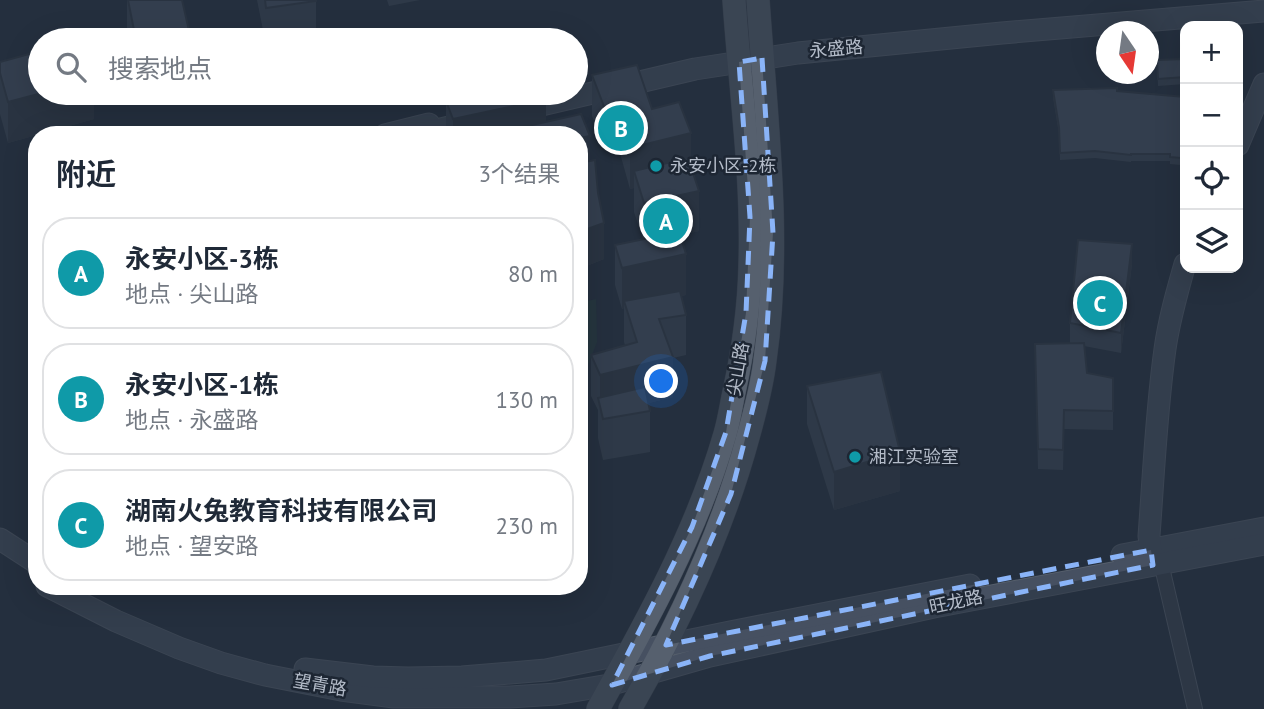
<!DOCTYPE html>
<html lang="zh">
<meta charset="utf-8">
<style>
:root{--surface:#fff;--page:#f6f6f7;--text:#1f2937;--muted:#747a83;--line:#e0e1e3;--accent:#111827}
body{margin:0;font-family:"PT Sans","Noto Sans SC",sans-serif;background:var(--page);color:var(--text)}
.controls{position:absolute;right:21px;top:21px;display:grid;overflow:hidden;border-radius:14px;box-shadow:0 7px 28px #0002}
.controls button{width:63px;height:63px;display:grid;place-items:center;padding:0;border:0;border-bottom:2px solid var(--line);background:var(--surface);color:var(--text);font:35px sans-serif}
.compass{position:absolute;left:1096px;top:21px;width:63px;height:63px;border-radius:50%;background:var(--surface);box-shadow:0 7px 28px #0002;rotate:167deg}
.you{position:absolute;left:662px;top:382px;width:24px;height:24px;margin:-18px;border:5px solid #fff;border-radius:50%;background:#1a73e8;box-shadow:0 0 0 10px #1a73e833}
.badge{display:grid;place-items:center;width:46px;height:46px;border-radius:50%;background:var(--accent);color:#fff;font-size:23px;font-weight:700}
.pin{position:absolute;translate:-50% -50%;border:4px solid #fff;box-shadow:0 2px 7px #0006}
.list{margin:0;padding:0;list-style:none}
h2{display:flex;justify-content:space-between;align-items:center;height:91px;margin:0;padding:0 28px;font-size:30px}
h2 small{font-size:23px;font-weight:400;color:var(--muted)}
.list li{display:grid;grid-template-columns:46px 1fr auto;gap:21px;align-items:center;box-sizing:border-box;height:112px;margin:0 14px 14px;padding:0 14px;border:2px solid var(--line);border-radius:28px}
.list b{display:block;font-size:26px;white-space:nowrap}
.list p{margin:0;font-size:23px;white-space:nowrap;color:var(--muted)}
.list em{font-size:23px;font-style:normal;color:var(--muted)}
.icon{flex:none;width:38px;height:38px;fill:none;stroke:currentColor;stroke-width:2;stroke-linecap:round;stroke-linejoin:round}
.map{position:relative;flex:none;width:1264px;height:709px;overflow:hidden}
.search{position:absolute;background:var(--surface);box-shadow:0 7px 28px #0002;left:28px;top:28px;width:560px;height:77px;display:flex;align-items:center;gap:18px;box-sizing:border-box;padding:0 24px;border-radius:38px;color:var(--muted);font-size:26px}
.panel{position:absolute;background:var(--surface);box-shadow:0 7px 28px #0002;left:28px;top:126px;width:560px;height:469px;border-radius:28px}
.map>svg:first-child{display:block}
</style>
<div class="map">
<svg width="1264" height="709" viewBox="0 0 1264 709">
<rect width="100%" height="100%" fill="#242f3e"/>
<polygon fill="#263c3f" points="596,299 597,342 584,376 579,377 579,303"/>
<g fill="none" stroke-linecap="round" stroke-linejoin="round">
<defs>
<polyline id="street" points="1161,563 1195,709"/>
<g id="secondary">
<polyline points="520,110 695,69 798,53 1002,33 1264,11"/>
<polyline points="385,135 429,124"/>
<polyline points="415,135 475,121"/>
<polyline points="1238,145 1264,84"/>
<polyline points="0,539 37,563"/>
<polyline points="1122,555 1264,528"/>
<path d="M1153 563 1149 536 1150 522C1154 465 1157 406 1165 349 1169 320 1177 292 1185 264"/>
<polyline points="47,586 116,621 179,648 221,663 265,675 341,690 394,697 510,697 556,694 609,685 710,656 934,607 1264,544"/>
<polyline points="305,669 373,677 408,678 462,677 546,670 730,632 970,585"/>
</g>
<g id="primary">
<path d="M598 709C647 621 697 531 725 434 729 421 731 406 734 392 743 351 749 308 750 266 753 178 740 87 734 0"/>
<path d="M630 709C679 624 722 533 748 437 755 412 762 386 765 360 782 242 766 118 758 0"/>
</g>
</defs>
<use href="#street" stroke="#565f6c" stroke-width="16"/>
<use href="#secondary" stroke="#565f6c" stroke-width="23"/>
<use href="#primary" stroke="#414a57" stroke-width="24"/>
<use href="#street" stroke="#38414e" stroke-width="14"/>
<use href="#secondary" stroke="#465061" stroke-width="21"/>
<use href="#primary" stroke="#56606e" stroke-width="23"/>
</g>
<g fill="#3b4654">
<polygon points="127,0 182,0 190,40 128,40 127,34"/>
<polygon points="257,0 316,0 316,40 265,40"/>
<polygon points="387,0 420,0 389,6"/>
<polygon points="1185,59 1185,84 1158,86 1157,60"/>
<polygon points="0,62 94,93 94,119 8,143 0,114"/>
<polygon points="592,75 652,109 691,168 699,231 680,235 686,295 681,296 686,315 686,355 673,358 673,397 648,403 650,411 650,452 603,460 598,438 598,410 591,396 591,355 625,345 624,342 624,308 622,309 615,285 615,245 643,239 634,212 634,188 630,189 618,146 605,149 592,116"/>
<polygon points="1053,90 1117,91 1185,97 1185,142 1181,165 1170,164 1170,161 1131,161 1131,162 1095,158 1060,160 1059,134 1053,97"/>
<polygon points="482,93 544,93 546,99 546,122 581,114 590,136 590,161 595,160 598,193 604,223 604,259 579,269 579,135 446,135 446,101"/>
<polygon points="1132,264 1121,353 1084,346 1087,373 1113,378 1113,430 1064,429 1063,470 1038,469 1035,344 1073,343 1070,343 1070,323"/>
<polygon points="807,386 900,491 834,510 807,424"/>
</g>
<g fill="#303945">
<polygon points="190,35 190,40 171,40"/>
<polygon points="42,93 94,93 94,119 8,143 8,102"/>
<polygon points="546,99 546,135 453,135 453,119"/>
<polygon points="618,106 618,146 605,149 605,109"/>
<polygon points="691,133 691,174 634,171 634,188 630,189 630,148"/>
<polygon points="1185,135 1185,142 1181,165 1181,158"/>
<polygon points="590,136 590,177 579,179 579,138"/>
<polygon points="699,191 699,231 644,243 644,203"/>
<polygon points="604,223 604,259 579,269 579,232"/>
<polygon points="1132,244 1132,264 1121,353 1121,333"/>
<polygon points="686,254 686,295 626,308 624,301 624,308 622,309 622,268"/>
<polygon points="673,357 673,397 602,415 600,407 600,375"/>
<polygon points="580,427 580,468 579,468 579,427"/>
<polygon points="900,452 900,491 834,510 834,472"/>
</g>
<g fill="#455162" stroke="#303945" stroke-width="2">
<polygon points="128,0 182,0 190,35 171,40 136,40"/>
<polygon points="265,0 316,0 316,1 266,8"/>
<polygon points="40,51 40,93 42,93 8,102 0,73 0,62"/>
<polygon points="1185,59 1185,77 1158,79 1157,60"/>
<polygon points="637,65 652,109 679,102 691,133 630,148 618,106 605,109 592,75"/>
<polygon points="1117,88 1117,91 1185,97 1185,135 1181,158 1170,157 1170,154 1131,154 1131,155 1095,151 1060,153 1059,127 1053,90"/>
<polygon points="482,93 544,93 546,99 453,119 446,101"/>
<polygon points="581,114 590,136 579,138 579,135 488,135"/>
<polygon points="688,158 699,191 644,203 634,171"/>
<polygon points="595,160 598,193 604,223 579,232 579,163"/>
<polygon points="679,232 686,254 622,268 615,245"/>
<polygon points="1078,240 1132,244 1121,333 1070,323"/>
<polygon points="680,291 686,315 659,319 673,357 600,375 591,355 637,342 624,301"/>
<polygon points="1084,343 1087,373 1113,378 1113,411 1064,410 1063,450 1038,449 1035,344"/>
<polygon points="881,372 900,452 834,472 807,386"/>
<polygon points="645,387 650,411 603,419 598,398"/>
</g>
<path d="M0 0H1264V709H0ZM762 58 773 233 765 361 731 494 666 645 1151 550 1153 565 710 656 612 685 692 527 726 432 746 313 750 217 739 62Z" fill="#242f3e" fill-opacity=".55" fill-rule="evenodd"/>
<path fill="none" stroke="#8ab4f8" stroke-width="5" stroke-dasharray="14 9" stroke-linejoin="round" d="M762 58 773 233 765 361 731 494 666 645 1151 550 1153 565 710 656 612 685 692 527 726 432 746 313 750 217 739 62Z"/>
<g fill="#0f9aa8" stroke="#1d2633" stroke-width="2.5">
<circle cx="656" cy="166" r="7"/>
<circle cx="855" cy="457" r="7"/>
</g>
<g text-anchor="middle" stroke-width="5" stroke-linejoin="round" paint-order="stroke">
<g font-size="18" fill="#b4bcc9" stroke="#1d2633">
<text transform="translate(836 49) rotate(-5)" y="6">永盛路</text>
<text transform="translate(738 369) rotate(-80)" y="6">尖山路</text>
<text transform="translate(956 602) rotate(-12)" y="6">旺龙路</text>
<text transform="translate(320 685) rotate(10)" y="6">望青路</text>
</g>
<g font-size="18" fill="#b4bcc9" stroke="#1d2633" text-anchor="start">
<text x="670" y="172">永安小区-2栋</text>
<text x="869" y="463">湘江实验室</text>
</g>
</g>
</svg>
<div class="controls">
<button>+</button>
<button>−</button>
<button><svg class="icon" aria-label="locate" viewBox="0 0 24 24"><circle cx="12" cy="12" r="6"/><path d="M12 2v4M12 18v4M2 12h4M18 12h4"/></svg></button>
<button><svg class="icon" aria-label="layers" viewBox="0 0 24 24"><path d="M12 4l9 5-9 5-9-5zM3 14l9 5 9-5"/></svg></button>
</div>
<svg class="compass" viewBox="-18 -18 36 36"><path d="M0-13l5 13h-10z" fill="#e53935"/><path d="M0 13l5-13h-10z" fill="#747a83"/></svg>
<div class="you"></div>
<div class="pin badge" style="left:666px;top:221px;background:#0f9aa8">A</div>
<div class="pin badge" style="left:621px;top:128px;background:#0f9aa8">B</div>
<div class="pin badge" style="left:1100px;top:303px;background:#0f9aa8">C</div>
<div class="search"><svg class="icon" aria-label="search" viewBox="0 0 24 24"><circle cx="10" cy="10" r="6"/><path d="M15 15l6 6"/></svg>搜索地点</div>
<section class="panel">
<h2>附近<small>3个结果</small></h2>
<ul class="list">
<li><span class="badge" style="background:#0f9aa8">A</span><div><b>永安小区-3栋</b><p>地点 · 尖山路</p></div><em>80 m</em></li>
<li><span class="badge" style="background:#0f9aa8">B</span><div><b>永安小区-1栋</b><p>地点 · 永盛路</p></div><em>130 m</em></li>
<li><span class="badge" style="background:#0f9aa8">C</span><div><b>湖南火兔教育科技有限公司</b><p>地点 · 望安路</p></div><em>230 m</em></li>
</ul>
</section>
</div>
